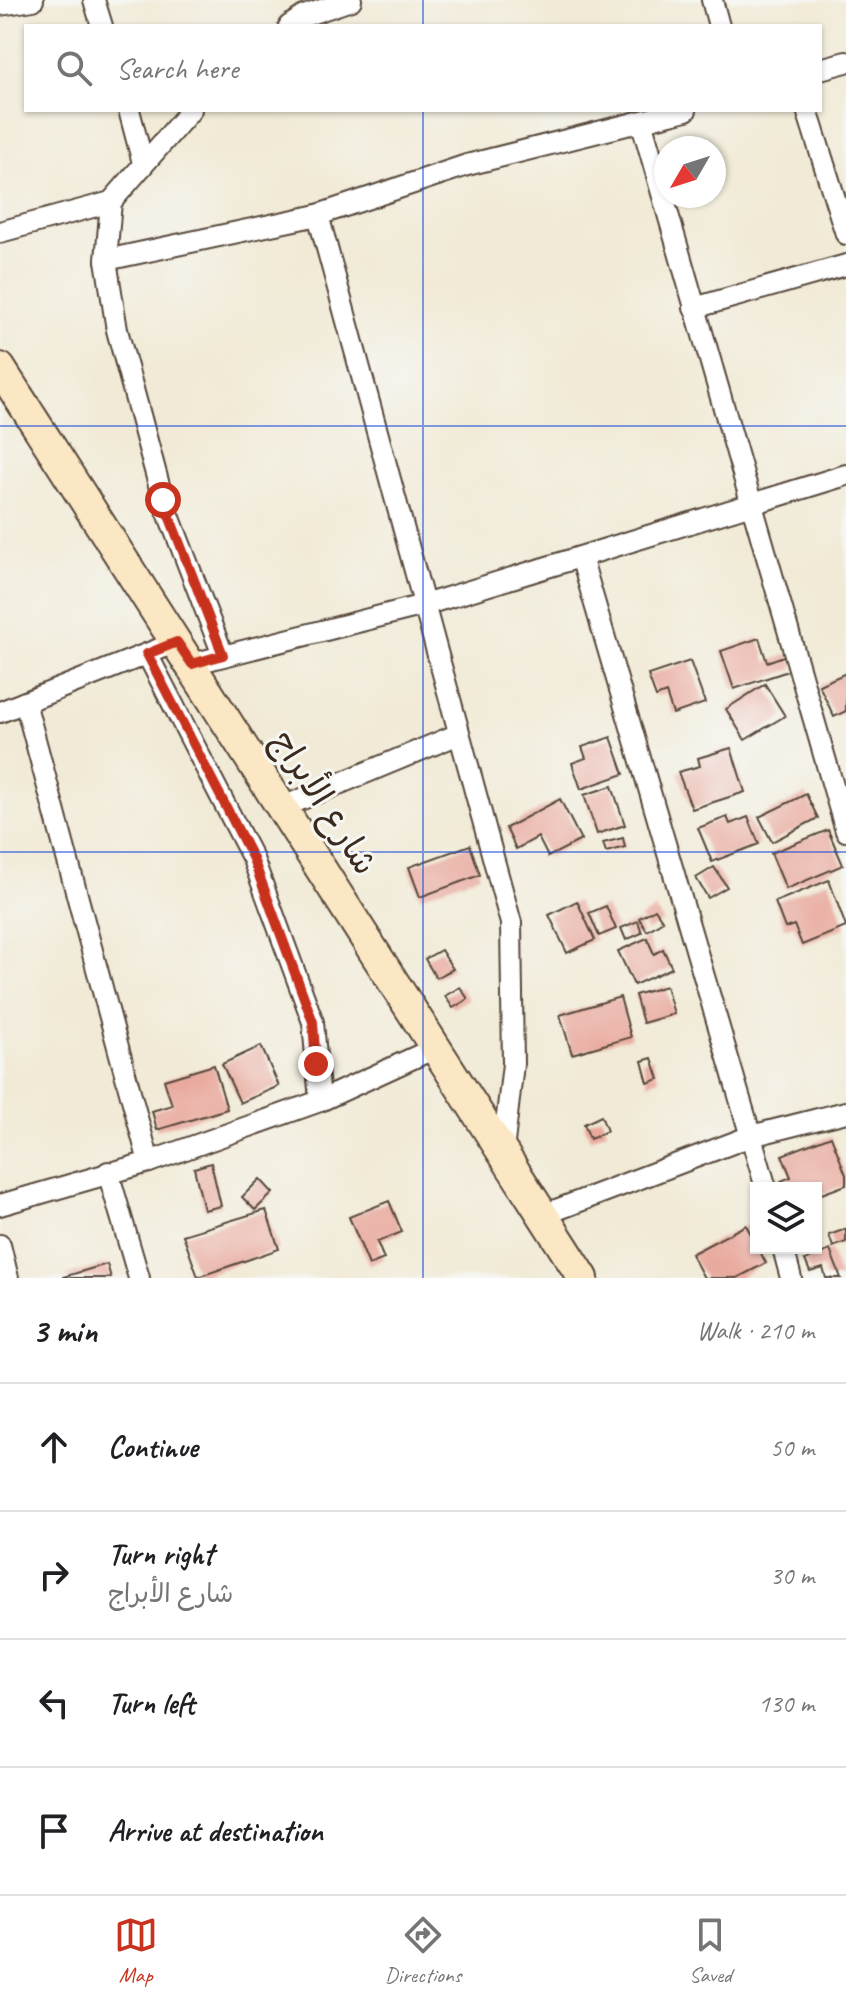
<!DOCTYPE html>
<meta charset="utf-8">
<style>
:root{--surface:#fff;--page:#f6f6f6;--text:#202124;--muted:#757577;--line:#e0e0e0;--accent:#c8321e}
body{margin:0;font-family:Caveat,"Playpen Sans Arabic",sans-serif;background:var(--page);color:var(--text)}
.controls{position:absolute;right:24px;bottom:24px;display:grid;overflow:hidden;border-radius:0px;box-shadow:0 2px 6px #0004}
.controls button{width:72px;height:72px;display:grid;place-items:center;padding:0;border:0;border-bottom:2px solid var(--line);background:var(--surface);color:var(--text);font:40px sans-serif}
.compass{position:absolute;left:654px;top:136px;width:72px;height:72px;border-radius:50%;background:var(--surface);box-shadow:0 2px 6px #0004;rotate:231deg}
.stop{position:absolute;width:24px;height:24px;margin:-18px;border:6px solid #c8321e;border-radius:50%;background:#fff}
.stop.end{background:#c8321e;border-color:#fff;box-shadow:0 2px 8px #0008}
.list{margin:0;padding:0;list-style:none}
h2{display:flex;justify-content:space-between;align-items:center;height:104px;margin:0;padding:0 32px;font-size:34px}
h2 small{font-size:26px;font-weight:400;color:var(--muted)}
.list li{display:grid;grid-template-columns:52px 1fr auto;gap:24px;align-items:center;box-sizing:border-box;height:128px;padding:0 32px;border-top:2px solid var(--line)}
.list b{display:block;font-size:30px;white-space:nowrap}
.list p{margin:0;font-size:26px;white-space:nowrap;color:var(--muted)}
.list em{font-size:26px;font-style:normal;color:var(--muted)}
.icon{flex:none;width:44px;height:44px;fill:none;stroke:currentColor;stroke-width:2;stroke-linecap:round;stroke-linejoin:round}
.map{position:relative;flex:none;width:846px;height:1278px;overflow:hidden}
.search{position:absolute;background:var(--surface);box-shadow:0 2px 6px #0004;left:24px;right:24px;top:24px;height:88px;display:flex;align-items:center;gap:20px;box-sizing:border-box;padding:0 28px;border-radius:0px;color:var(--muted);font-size:30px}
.sheet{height:616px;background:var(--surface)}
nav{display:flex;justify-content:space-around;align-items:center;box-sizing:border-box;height:112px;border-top:2px solid var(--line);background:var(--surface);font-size:22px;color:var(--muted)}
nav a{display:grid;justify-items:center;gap:4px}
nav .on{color:var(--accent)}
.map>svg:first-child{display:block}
</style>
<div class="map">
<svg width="846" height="1278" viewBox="0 0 846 1278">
<rect width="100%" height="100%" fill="#f6f6f2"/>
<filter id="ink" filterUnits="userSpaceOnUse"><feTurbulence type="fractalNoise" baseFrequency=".0125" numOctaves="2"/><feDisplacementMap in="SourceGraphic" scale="16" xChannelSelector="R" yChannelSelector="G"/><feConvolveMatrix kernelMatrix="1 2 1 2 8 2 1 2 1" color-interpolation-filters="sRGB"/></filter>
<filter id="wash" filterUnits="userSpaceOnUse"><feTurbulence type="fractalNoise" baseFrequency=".006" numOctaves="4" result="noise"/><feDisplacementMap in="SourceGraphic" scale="32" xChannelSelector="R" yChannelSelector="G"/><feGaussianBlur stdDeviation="1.8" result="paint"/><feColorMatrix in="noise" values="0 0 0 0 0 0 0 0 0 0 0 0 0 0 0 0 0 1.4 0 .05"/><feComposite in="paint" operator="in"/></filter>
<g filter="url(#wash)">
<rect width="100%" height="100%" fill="#f1ead6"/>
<g id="blocks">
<g fill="#e9a99d">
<polygon points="759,638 767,662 789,654 794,669 734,689 721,651"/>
<polygon points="690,661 705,703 673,714 666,693 656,697 648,675"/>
<polygon points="846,673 846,711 834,717 819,685"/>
<polygon points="765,684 785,716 745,740 726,709"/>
<polygon points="611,737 624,774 581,789 572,763 586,758 582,747"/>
<polygon points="731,748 745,792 692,809 678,772 700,766 698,758"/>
<polygon points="612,786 625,825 597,834 584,795"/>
<polygon points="806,794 818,818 772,842 759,817"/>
<polygon points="560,799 581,840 548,857 538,837 516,849 506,828"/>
<polygon points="727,817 730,824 748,817 759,844 712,862 698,828"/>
<polygon points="828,830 843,865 786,889 771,853"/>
<polygon points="623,838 625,847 606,852 603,843"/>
<polygon points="470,845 480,875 420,897 409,867"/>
<polygon points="714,867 727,887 708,898 696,878"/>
<polygon points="829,880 846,927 802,945 794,925 785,928 775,902"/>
<polygon points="577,901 595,940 567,953 549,915"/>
<polygon points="606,906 616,929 599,936 589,913"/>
<polygon points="655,909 663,921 647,931 639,918"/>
<polygon points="638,921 642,933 626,940 621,928"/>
<polygon points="647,938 654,954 663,949 672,968 634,985 618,951"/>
<polygon points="441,950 453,969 436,978 425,959"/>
<polygon points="666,986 674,1014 643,1023 635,995"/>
<polygon points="460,987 468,999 453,1008 445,996"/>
<polygon points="620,997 631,1037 572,1054 560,1015"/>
<polygon points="261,1046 279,1086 240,1103 222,1064"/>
<polygon points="652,1058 659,1079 648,1083 642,1061"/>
<polygon points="214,1065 227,1109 157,1130 152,1111 172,1105 164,1080"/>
<polygon points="601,1116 607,1131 590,1139 584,1124"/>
<polygon points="831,1136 846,1175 846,1185 816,1196 816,1188 784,1188 781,1181 791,1177 782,1155"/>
<polygon points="211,1163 221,1206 204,1210 194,1168"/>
<polygon points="260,1179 273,1193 255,1210 242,1197"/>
<polygon points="389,1201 402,1232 377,1242 384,1259 369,1265 349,1217"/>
<polygon points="266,1210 279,1249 198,1277 183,1235"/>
<polygon points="746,1225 766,1263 737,1278 704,1278 691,1254"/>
<polygon points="846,1229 846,1242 833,1247 829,1235"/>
<polygon points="830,1250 841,1278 826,1278 823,1268 810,1272 805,1260"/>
<polygon points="107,1264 111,1278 63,1278 63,1277"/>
</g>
</g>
</g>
<g filter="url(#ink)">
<use href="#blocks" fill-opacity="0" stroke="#56473a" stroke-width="2"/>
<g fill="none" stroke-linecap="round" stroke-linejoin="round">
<defs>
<g id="street">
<polyline points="94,0 102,26"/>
<polyline points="712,0 719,26"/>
<polyline points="0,5 33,0"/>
<polyline points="289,26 304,16 351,0"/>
<polyline points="820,69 846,62"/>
<polyline points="129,110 143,163"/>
<polyline points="191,110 111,202 106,260 117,330 163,500 223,655"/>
<polyline points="807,110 846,234"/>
<polyline points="642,124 846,831"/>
<polyline points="318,215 511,923 513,1064 503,1151"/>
<polyline points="0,232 111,202"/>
<polyline points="106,260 318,215 467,165 686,110"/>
<polyline points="694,308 846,265"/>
<polyline points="582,560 766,1188"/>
<polyline points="147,654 253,859 313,1022 320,1101"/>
<polyline points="192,664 424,605 846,475"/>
<polyline points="25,702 149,1162"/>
<polyline points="0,712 177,642"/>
<polyline points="283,807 459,734"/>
<polyline points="108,1172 139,1278"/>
<polyline points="0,1205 149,1162 320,1101 437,1047"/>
<polyline points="543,1215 751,1136 846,1112"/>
<polyline points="0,1245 8,1278"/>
<polyline points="783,1248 791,1278"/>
</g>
<polyline id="secondary" points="0,368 583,1278"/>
</defs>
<use href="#street" stroke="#56473a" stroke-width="24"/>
<use href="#secondary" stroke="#56473a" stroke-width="34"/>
<use href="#street" stroke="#fff" stroke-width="20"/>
<use href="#secondary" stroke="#fbe7c3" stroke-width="30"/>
</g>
</g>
<g fill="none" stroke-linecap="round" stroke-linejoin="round" filter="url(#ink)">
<polyline stroke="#c8321e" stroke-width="10" points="163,500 223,655 192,664 177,642 147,654 253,859 313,1022 316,1064"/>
</g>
<path fill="none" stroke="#1d4ed8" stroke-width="2" stroke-opacity="0.55" d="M423 0V26M423 110V1278M0 426H846M0 852H846"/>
<g text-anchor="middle" stroke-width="6" stroke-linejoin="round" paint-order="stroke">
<g font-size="34" fill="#3b2a1e" stroke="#f6f6f2">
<text transform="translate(325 802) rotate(57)" y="12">شارع الأبراج</text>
</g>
</g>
</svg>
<div class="controls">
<button><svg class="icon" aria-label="layers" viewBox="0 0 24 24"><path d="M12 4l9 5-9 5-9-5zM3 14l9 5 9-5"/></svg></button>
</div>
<svg class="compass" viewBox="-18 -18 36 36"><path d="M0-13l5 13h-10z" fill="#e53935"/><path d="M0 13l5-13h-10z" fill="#757577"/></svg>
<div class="stop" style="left:163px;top:500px"></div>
<div class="stop end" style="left:316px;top:1064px"></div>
<div class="search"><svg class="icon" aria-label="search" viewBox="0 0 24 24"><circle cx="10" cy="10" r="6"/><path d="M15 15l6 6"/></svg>Search here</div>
</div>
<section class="sheet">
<h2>3 min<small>Walk · 210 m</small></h2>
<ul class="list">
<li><svg class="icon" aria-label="ahead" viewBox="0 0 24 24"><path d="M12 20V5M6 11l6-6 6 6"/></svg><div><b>Continue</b></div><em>50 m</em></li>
<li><svg class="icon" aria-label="right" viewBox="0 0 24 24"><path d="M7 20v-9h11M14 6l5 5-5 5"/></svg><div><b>Turn right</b><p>شارع الأبراج</p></div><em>30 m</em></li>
<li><svg class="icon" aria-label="left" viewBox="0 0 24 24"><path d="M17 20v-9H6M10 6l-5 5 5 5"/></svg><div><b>Turn left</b></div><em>130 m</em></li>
<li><svg class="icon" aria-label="arrive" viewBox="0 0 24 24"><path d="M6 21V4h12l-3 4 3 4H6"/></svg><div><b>Arrive at destination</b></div></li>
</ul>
</section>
<nav>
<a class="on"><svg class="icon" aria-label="map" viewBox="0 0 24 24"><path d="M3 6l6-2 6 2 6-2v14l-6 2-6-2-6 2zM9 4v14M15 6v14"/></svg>Map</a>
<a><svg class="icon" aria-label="directions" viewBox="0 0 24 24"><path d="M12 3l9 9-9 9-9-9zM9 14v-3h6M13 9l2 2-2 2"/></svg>Directions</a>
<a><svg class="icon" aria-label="saved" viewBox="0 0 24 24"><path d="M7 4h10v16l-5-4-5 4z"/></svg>Saved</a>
</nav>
